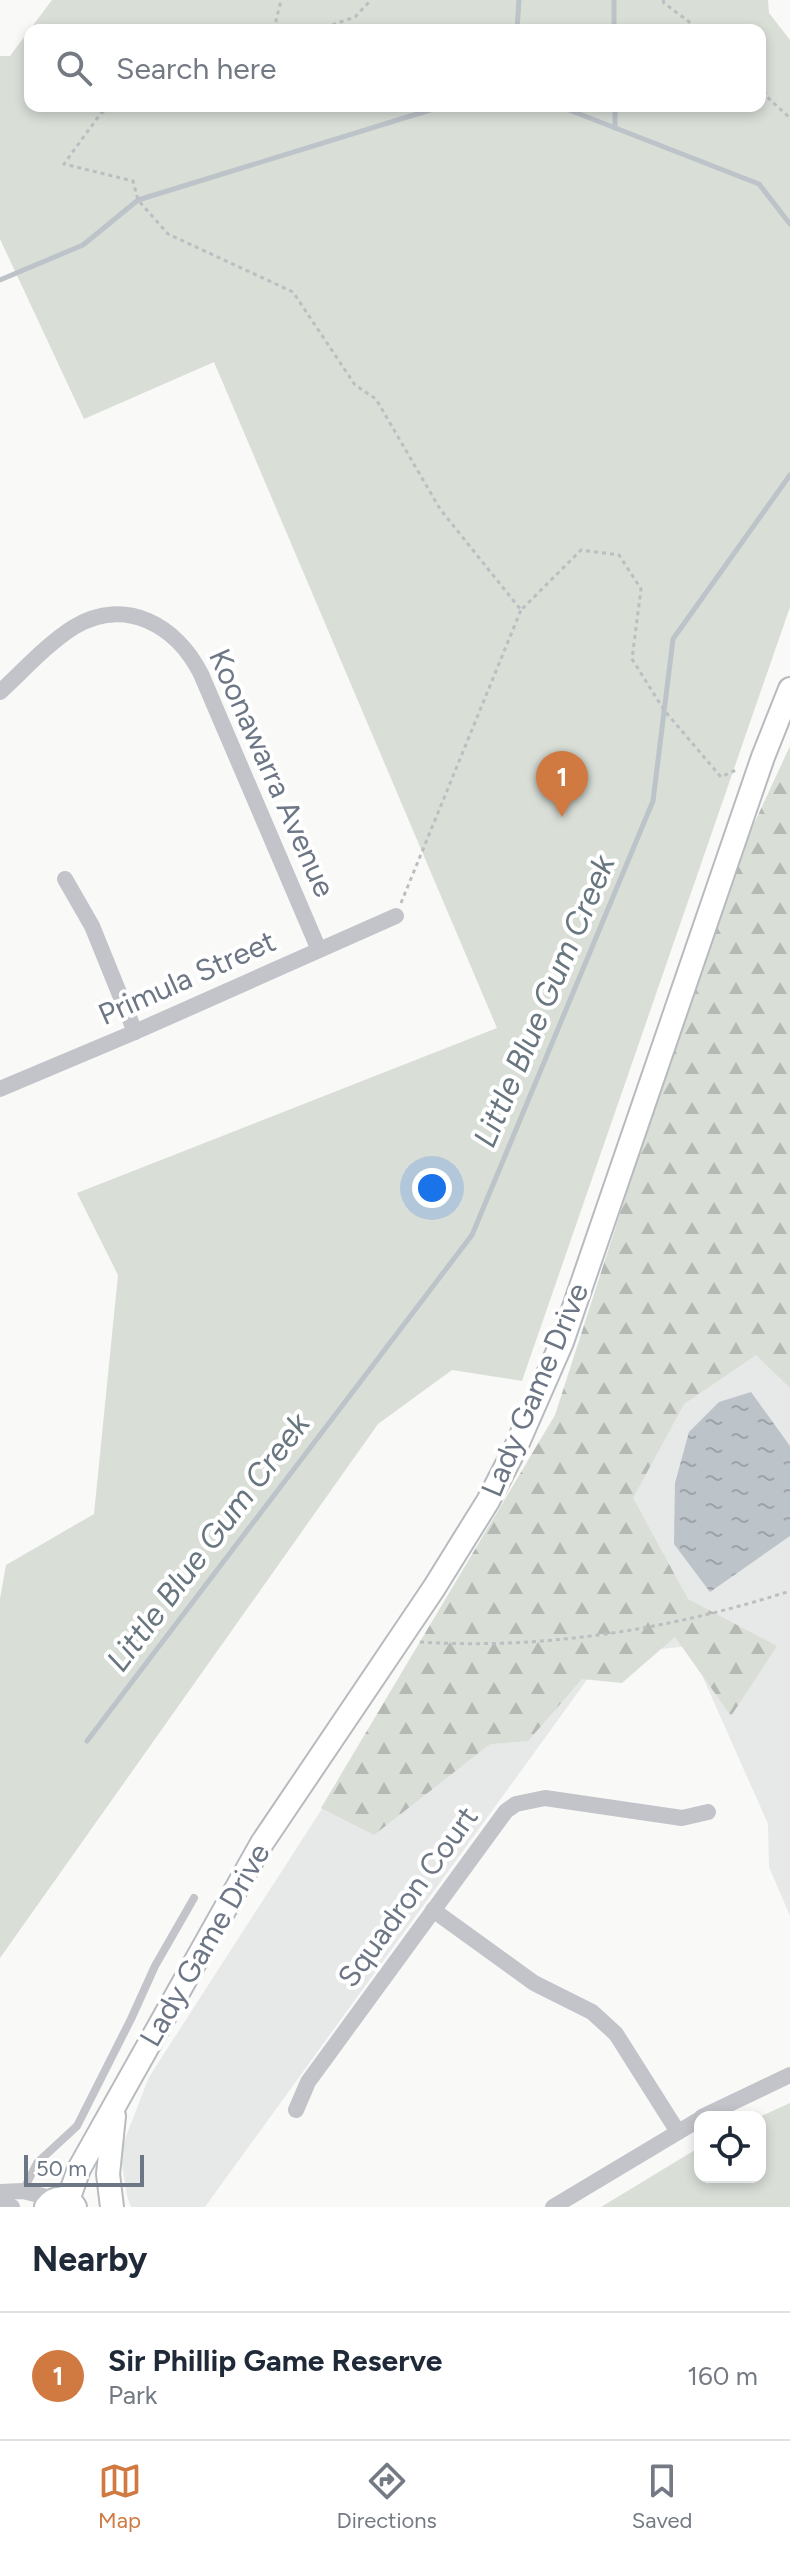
<!DOCTYPE html>
<style>
:root{--surface:#fff;--page:#f2f2f3;--text:#1f2937;--muted:#747a83;--line:#e0e1e3;--accent:#d07941}
body{margin:0;font-family:Figtree,sans-serif;background:var(--page);color:var(--text)}
.controls{position:absolute;right:24px;bottom:24px;display:grid;overflow:hidden;border-radius:16px;box-shadow:0 4px 12px #0003}
.controls button{width:72px;height:72px;display:grid;place-items:center;padding:0;border:0;border-bottom:2px solid var(--line);background:var(--surface);color:var(--text);font:40px sans-serif}
.scale{position:absolute;left:24px;bottom:20px;width:120px;box-sizing:border-box;padding-left:8px;border:4px solid #6c7685;border-top:0;font-size:22px;line-height:28px;white-space:nowrap;color:#6c7685;-webkit-text-stroke:6px #fff;paint-order:stroke}
.you{position:absolute;left:432px;top:1188px;width:28px;height:28px;margin:-20px;border:6px solid #fff;border-radius:50%;background:#1a73e8;box-shadow:0 0 0 12px #1a73e833}
.badge{display:grid;place-items:center;width:52px;height:52px;border-radius:50%;background:var(--accent);color:#fff;font-size:26px;font-weight:700}
.pin{position:absolute;translate:-50% -66px;filter:drop-shadow(0 2px 4px #0008)}
.pin::after{content:'';position:absolute;top:42px;width:28px;height:24px;background:inherit;clip-path:polygon(0 0,100% 0,50% 100%)}
.list{margin:0;padding:0;list-style:none}
h2{display:flex;justify-content:space-between;align-items:center;height:104px;margin:0;padding:0 32px;font-size:34px}
h2 small{font-size:26px;font-weight:400;color:var(--muted)}
.list li{display:grid;grid-template-columns:52px 1fr auto;gap:24px;align-items:center;box-sizing:border-box;height:128px;padding:0 32px;border-top:2px solid var(--line)}
.list b{display:block;font-size:30px;white-space:nowrap}
.list p{margin:0;font-size:26px;white-space:nowrap;color:var(--muted)}
.list em{font-size:26px;font-style:normal;color:var(--muted)}
.icon{flex:none;width:44px;height:44px;fill:none;stroke:currentColor;stroke-width:2;stroke-linecap:round;stroke-linejoin:round}
.map{position:relative;flex:none;width:790px;height:2207px;overflow:hidden}
.search{position:absolute;background:var(--surface);box-shadow:0 4px 12px #0003;left:24px;right:24px;top:24px;height:88px;display:flex;align-items:center;gap:20px;box-sizing:border-box;padding:0 28px;border-radius:16px;color:var(--muted);font-size:30px}
.sheet{height:232px;background:var(--surface)}
nav{display:flex;justify-content:space-around;align-items:center;box-sizing:border-box;height:112px;border-top:2px solid var(--line);background:var(--surface);font-size:22px;color:var(--muted)}
nav a{display:grid;justify-items:center;gap:4px}
nav .on{color:var(--accent)}
.map>svg:first-child{display:block}
</style>
<div class="map">
<svg width="790" height="2207" viewBox="0 0 790 2207">
<defs>
<pattern id="forest-firs" width="22" height="20" patternUnits="userSpaceOnUse" patternTransform="scale(2)"><rect width="22" height="20" fill="#d9ded7"/><path d="M5 1l3.5 6h-7zM16 11l3.5 6h-7z" fill="#b4b9b4"/></pattern>
<pattern id="water-ripples" width="26" height="14" patternUnits="userSpaceOnUse" patternTransform="scale(2)"><rect width="26" height="14" fill="#bcc3c9"/><path d="M2 4q2-2 4 0t4 0M15 11q2-2 4 0t4 0" fill="none" stroke="#9da3a9"/></pattern>
</defs>
<rect width="100%" height="100%" fill="#f9f9f8"/>
<polygon fill="#e7e8e8" points="790,948 790,1916 769,1867 768,1824 689,1646 605,1655 205,2207 131,2207 127,2196 120,2152 149,2077 356,1756 580,1388"/>
<polygon fill="url(#forest-firs)" points="790,746 790,1388 756,1355 684,1404 633,1498 688,1599 777,1646 731,1716 675,1637 622,1683 582,1679 528,1741 490,1744 374,1835 321,1808 555,1415 727,882"/>
<g fill="#d9ded7" fill-rule="evenodd">
<path d="M52 0H768L769 13 790 40V607L522 1381 452 1370 378 1424 0 1958V1599L6 1565 94 1514 118 1275 77 1193 497 1028 214 362 84 419 0 239V56H10ZM30 30H760V106H30Z"/>
<polygon points="790,2103 790,2207 601,2207 700,2147 700,2177 760,2177 759,2117"/>
</g>
<polygon fill="url(#water-ripples)" points="751,1392 790,1446 790,1536 710,1592 674,1544 675,1483 689,1432 719,1402"/>
<g fill="none" stroke-linecap="round" stroke-linejoin="round">
<g stroke="#bcc3c9" stroke-width="5">
<polyline points="614,0 614,30"/>
<polyline points="517,30 519,0"/>
<polyline points="559,106 759,184 790,224"/>
<polyline points="615,106 615,128"/>
<polyline points="0,280 83,245 138,200 443,106"/>
<polyline points="87,1741 472,1235 653,801 673,639 790,475"/>
</g>
<defs>
<g id="secondary">
<polyline points="68,2200 79,2169 262,1843 434,1588 488,1501 516,1447 562,1342 763,757 790,689"/>
<path d="M46 2207C54 2196 67 2195 75 2207"/>
<polyline points="112,2207 108,2174 114,2116"/>
</g>
</defs>
<use href="#secondary" stroke="#b7babf" stroke-width="26"/>
<g stroke="#bcbec1" stroke-width="3" stroke-dasharray="4 4" stroke-linecap="butt">
<polyline points="663,0 664,3 700,30"/>
<polyline points="276,30 275,25 281,0"/>
<polyline points="317,30 355,17 371,0"/>
<polyline points="760,75 766,96 790,118"/>
<polyline points="119,106 101,113 64,164 133,181 138,200 168,234 293,292 355,385 376,399 440,509 521,610 581,550 619,555 641,589 632,659 664,710 721,777 738,769"/>
<polyline points="401,903 521,610"/>
<path d="M420 1642C544 1650 672 1629 790 1591"/>
</g>
<polyline stroke="#c2c4c9" stroke-width="8" points="23,2191 37,2163 77,2126 131,2019 155,1966 194,1898"/>
<g stroke="#c2c4c9" stroke-width="16">
<path d="M0 692C24 670 47 644 74 627 126 596 177 626 201 674L319 950"/>
<polyline points="65,879 92,926 135,1032"/>
<polyline points="0,1089 135,1032 396,916"/>
<polyline points="433,1910 534,1983 592,2012 616,2034 678,2132"/>
<polyline points="296,2110 308,2082 506,1811 516,1804 545,1798 682,1818 708,1812"/>
<polyline points="702,2117 790,2075"/>
<polyline points="0,2192 23,2191 55,2199"/>
<polyline points="0,2202 12,2207"/>
<polyline points="553,2207 700,2119"/>
</g>
<use href="#secondary" stroke="#fff" stroke-width="22"/>
</g>
<g text-anchor="middle" stroke-width="8" stroke-linejoin="round" paint-order="stroke">
<g font-size="30" fill="#6c7685" stroke="#fff">
<text transform="translate(272 773) rotate(66)" y="10">Koonawarra Avenue</text>
<text transform="translate(187 978) rotate(-24)" y="10">Primula Street</text>
<text transform="translate(535 1390) rotate(-67)" y="10">Lady Game Drive</text>
<text transform="translate(408 1897) rotate(-54)" y="10">Squadron Court</text>
<text transform="translate(205 1945) rotate(-60)" y="10">Lady Game Drive</text>
</g>
<g font-size="32" font-style="italic" fill="#68767f" stroke="#fff">
<text transform="translate(544 1001) rotate(-67)" y="11">Little Blue Gum Creek</text>
<text transform="translate(208 1542) rotate(-53)" y="11">Little Blue Gum Creek</text>
</g>
</g>
</svg>
<div class="controls">
<button><svg class="icon" aria-label="locate" viewBox="0 0 24 24"><circle cx="12" cy="12" r="6"/><path d="M12 2v4M12 18v4M2 12h4M18 12h4"/></svg></button>
</div>
<div class="scale">50 m</div>
<div class="you"></div>
<div class="pin badge" style="left:562px;top:817px">1</div>
<div class="search"><svg class="icon" aria-label="search" viewBox="0 0 24 24"><circle cx="10" cy="10" r="6"/><path d="M15 15l6 6"/></svg>Search here</div>
</div>
<section class="sheet">
<h2>Nearby<small></small></h2>
<ul class="list">
<li><span class="badge">1</span><div><b>Sir Phillip Game Reserve</b><p>Park</p></div><em>160 m</em></li>
</ul>
</section>
<nav>
<a class="on"><svg class="icon" aria-label="map" viewBox="0 0 24 24"><path d="M3 6l6-2 6 2 6-2v14l-6 2-6-2-6 2zM9 4v14M15 6v14"/></svg>Map</a>
<a><svg class="icon" aria-label="directions" viewBox="0 0 24 24"><path d="M12 3l9 9-9 9-9-9zM9 14v-3h6M13 9l2 2-2 2"/></svg>Directions</a>
<a><svg class="icon" aria-label="saved" viewBox="0 0 24 24"><path d="M7 4h10v16l-5-4-5 4z"/></svg>Saved</a>
</nav>
